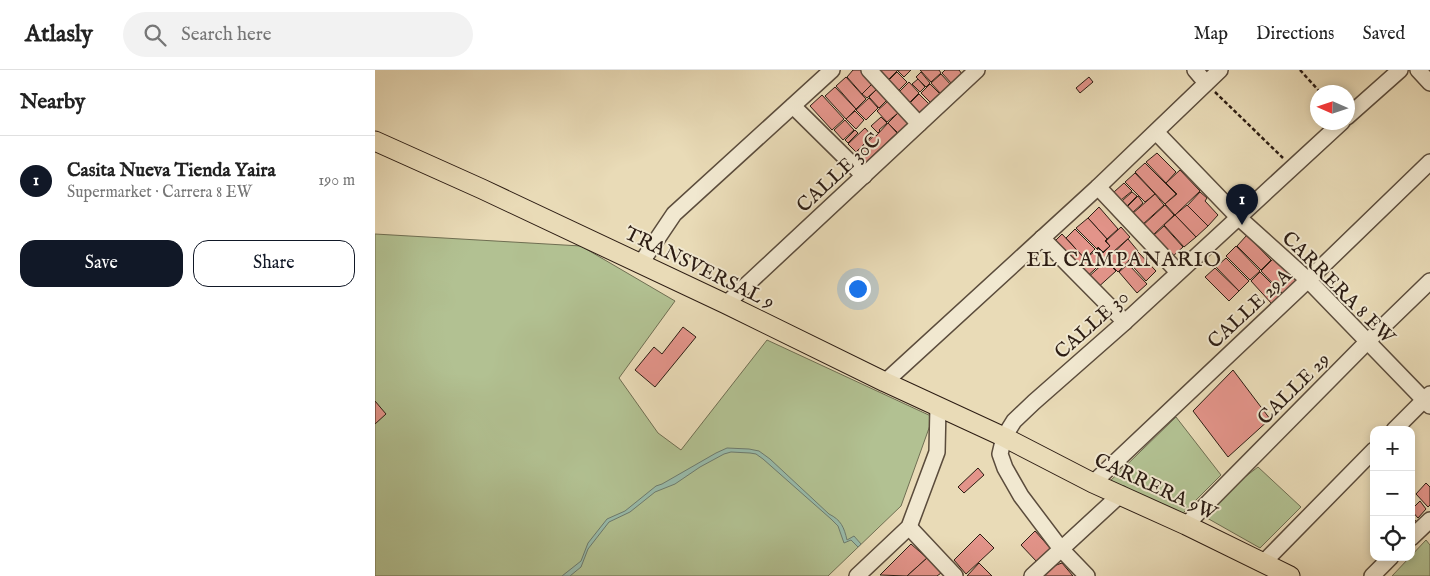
<!DOCTYPE html>
<meta charset="utf-8">
<style>
:root{--surface:#fff;--page:#f2f2f2;--text:#222;--muted:#767676;--line:#e0e0e0;--accent:#111827}
body{margin:0;font-family:"IM FELL English",serif;background:var(--page);color:var(--text)}
.controls{position:absolute;right:15px;bottom:15px;display:grid;overflow:hidden;border-radius:10px;box-shadow:0 2px 8px #0003}
.controls button{width:45px;height:45px;display:grid;place-items:center;padding:0;border:0;border-bottom:1px solid var(--line);background:var(--surface);color:var(--text);font:25px sans-serif}
.compass{position:absolute;left:935px;top:15px;width:45px;height:45px;border-radius:50%;background:var(--surface);box-shadow:0 2px 8px #0003;rotate:273deg}
.you{position:absolute;left:482px;top:218px;width:18px;height:18px;margin:-12px;border:4px solid #fff;border-radius:50%;background:#1a73e8;box-shadow:0 0 0 8px #1a73e833}
.badge{display:grid;place-items:center;width:32px;height:32px;border-radius:50%;background:var(--accent);color:#fff;font-size:16px;font-weight:700}
.pin{position:absolute;translate:-50% -41px;filter:drop-shadow(0 1px 2px #0008)}
.pin::after{content:'';position:absolute;top:26px;width:18px;height:15px;background:inherit;clip-path:polygon(0 0,100% 0,50% 100%)}
.list{margin:0;padding:0;list-style:none}
h2{display:flex;justify-content:space-between;align-items:center;height:65px;margin:0;padding:0 20px;font-size:21px}
h2 small{font-size:16px;font-weight:400;color:var(--muted)}
.list li{display:grid;grid-template-columns:32px 1fr auto;gap:15px;align-items:center;box-sizing:border-box;height:90px;padding:0 20px;border-top:1px solid var(--line)}
.list b{display:block;font-size:19px;white-space:nowrap}
.list p{margin:0;font-size:16px;white-space:nowrap;color:var(--muted)}
.list em{font-size:16px;font-style:normal;color:var(--muted)}
.actions{display:flex;gap:10px;padding:15px 20px}
.actions a{flex:1;padding:11px 0;border:1px solid var(--accent);border-radius:15px;text-align:center;font-size:18px;color:var(--accent)}
.actions .main{background:var(--accent);color:#fff}
.icon{flex:none;width:28px;height:28px;fill:none;stroke:currentColor;stroke-width:2;stroke-linecap:round;stroke-linejoin:round}
.map{position:relative;flex:none;width:1055px;height:506px;overflow:hidden}
header{display:flex;align-items:center;gap:30px;box-sizing:border-box;height:70px;padding:0 25px;background:var(--surface);border-bottom:1px solid var(--line)}
header strong{font-size:24px}
nav{display:flex;gap:28px;margin-inline-start:auto;font-size:18px}
.search{width:350px;height:45px;background:var(--page);display:flex;align-items:center;gap:12px;box-sizing:border-box;padding:0 18px;border-radius:28px;color:var(--muted);font-size:19px}
main{display:flex}
aside{flex:1;background:var(--surface)}
.map>svg:first-child{display:block}
</style>
<header>
<strong>Atlasly</strong>
<div class="search"><svg class="icon" aria-label="search" viewBox="0 0 24 24"><circle cx="10" cy="10" r="6"/><path d="M15 15l6 6"/></svg>Search here</div>
<nav><a>Map</a><a>Directions</a><a>Saved</a></nav>
</header>
<main>
<aside>
<h2>Nearby<small></small></h2>
<ul class="list">
<li><span class="badge">1</span><div><b>Casita Nueva Tienda Yaira</b><p>Supermarket · Carrera 8 EW</p></div><em>190 m</em></li>
</ul>
<div class="actions"><a class="main">Save</a><a>Share</a></div>
</aside>
<div class="map">
<svg width="1055" height="506" viewBox="0 0 1055 506">
<rect width="100%" height="100%" fill="#e9dbb7"/>
<filter id="stains"><feTurbulence type="fractalNoise" baseFrequency=".004" numOctaves="4"/><feColorMatrix values="0 0 0 0 .2 0 0 0 0 .09 0 0 0 0 .02 0 0 0 .5 -.17"/></filter>
<radialGradient id="worn" r=".72"><stop offset=".6" stop-color="#630" stop-opacity="0"/><stop offset="1" stop-color="#630" stop-opacity=".3"/></radialGradient>
<g fill="#b2c192" stroke="#6f6e52">
<polygon points="0,164 206,176 300,231 244,308 283,363 306,380 392,270 558,347 526,436 453,506 0,506"/>
<polygon points="801,347 846,405 809,442 807,451 731,415"/>
<polygon points="883,397 926,437 885,478 832,448 821,444"/>
<polygon points="1051,470 1055,475 1055,506 1017,506"/>
</g>
<path fill="#98bbab" stroke="#6d7b6e" d="M352 378 374 379 384 381 395 389 454 444C466 450 469 457 472 470L479 466 486 474 483 477 476 470 469 473 463 456 456 449 388 389 381 384 375 383 356 382 349 384 325 397 300 414 280 422 255 442 234 452 213 479 206 497 195 506H187L206 491 213 473 232 449 250 441 281 416 287 414 341 383Z"/>
<g fill="#e3948a" stroke="#2c1c13">
<polygon points="478,0 486,0 498,13 487,24 472,7"/>
<polygon points="504,0 523,0 513,10"/>
<polygon points="525,0 536,0 529,7 523,1"/>
<polygon points="545,0 564,0 566,3 556,12"/>
<polygon points="570,0 584,0 587,4 577,14 567,3"/>
<polygon points="522,2 532,12 522,22 512,12"/>
<polygon points="546,2 555,13 551,17 541,7"/>
<polygon points="566,4 576,15 566,24 556,13"/>
<polygon points="471,7 491,29 481,39 461,16"/>
<polygon points="714,7 718,12 705,23 701,18"/>
<polygon points="543,9 550,17 545,22 537,14"/>
<polygon points="534,12 544,23 535,32 524,22"/>
<polygon points="497,14 502,19 492,28 487,24"/>
<polygon points="555,14 565,24 556,33 546,23"/>
<polygon points="460,17 481,39 471,49 450,26"/>
<polygon points="503,18 513,29 504,38 494,27"/>
<polygon points="544,24 554,34 545,43 535,33"/>
<polygon points="447,25 469,49 457,60 435,36"/>
<polygon points="494,28 503,38 491,50 481,40"/>
<polygon points="513,31 523,43 512,52 502,41"/>
<polygon points="480,41 489,50 481,59 471,49"/>
<polygon points="524,42 534,53 523,63 513,53"/>
<polygon points="506,47 512,53 504,60 505,61 503,63 496,56"/>
<polygon points="470,50 479,60 468,70 459,60"/>
<polygon points="513,53 522,63 491,92 481,82 500,65 501,66"/>
<polygon points="490,58 497,66 481,82 473,74"/>
<polygon points="480,60 483,63 473,73 470,70"/>
<polygon points="782,83 801,102 791,113 771,92"/>
<polygon points="770,93 801,124 790,134 760,102"/>
<polygon points="805,100 825,121 800,145 790,134 802,124 791,113"/>
<polygon points="760,103 780,124 770,132 750,112"/>
<polygon points="749,113 757,121 746,130 739,122"/>
<polygon points="757,122 762,126 752,136 747,131"/>
<polygon points="825,122 832,128 830,131 843,145 833,156 812,136"/>
<polygon points="780,124 789,135 767,155 757,144"/>
<polygon points="763,126 768,133 757,143 752,137"/>
<polygon points="790,135 799,145 777,166 767,156"/>
<polygon points="812,135 833,156 821,167 800,145"/>
<polygon points="724,137 743,159 732,169 713,148"/>
<polygon points="800,145 821,167 809,177 789,155"/>
<polygon points="713,148 732,169 730,171 735,176 728,182 723,177 722,179 701,158"/>
<polygon points="789,156 808,177 797,187 779,165"/>
<polygon points="746,157 755,167 730,189 722,179 723,178 728,183 735,176 731,171"/>
<polygon points="700,159 720,179 710,189 691,168"/>
<polygon points="687,164 710,189 699,199 676,175"/>
<polygon points="872,165 896,190 886,200 862,176"/>
<polygon points="753,169 763,181 743,202 731,190"/>
<polygon points="861,176 885,201 875,210 851,186"/>
<polygon points="721,180 730,190 709,209 699,199"/>
<polygon points="763,182 781,201 771,211 753,191"/>
<polygon points="901,186 923,211 909,225 886,201"/>
<polygon points="851,188 874,211 864,221 841,197"/>
<polygon points="731,191 741,201 720,220 710,210"/>
<polygon points="753,194 772,214 762,223 744,202"/>
<polygon points="840,198 864,221 854,231 830,207"/>
<polygon points="885,202 907,224 897,234 876,211"/>
<polygon points="308,257 321,267 280,317 260,300 279,277 287,284"/>
<polygon points="858,300 895,349 853,387 818,341"/>
<polygon points="0,331 11,344 0,354"/>
<polygon points="603,398 609,405 589,423 583,417"/>
<polygon points="1051,413 1055,417 1055,435 1053,437 1041,424"/>
<polygon points="1045,431 1051,439 1043,448 1036,440"/>
<polygon points="1036,447 1042,452 1036,457"/>
<polygon points="660,461 676,479 662,492 646,475"/>
<polygon points="605,464 619,478 591,504 579,490"/>
<polygon points="536,474 552,488 532,506 505,505"/>
<polygon points="552,488 566,503 562,506 532,506"/>
<polygon points="604,493 617,506 592,506"/>
<polygon points="687,493 698,506 665,506 662,502"/>
</g>
<g fill="none" stroke-linecap="round" stroke-linejoin="round">
<defs>
<g id="minor">
<polyline points="494,0 544,54"/>
<polyline points="820,0 831,13"/>
<polyline points="1043,0 1055,13"/>
<polyline points="418,36 489,106"/>
<polyline points="972,47 1025,0"/>
<polyline points="782,63 863,147 933,210 1055,336"/>
<polyline points="723,117 803,202"/>
<polyline points="667,168 750,252"/>
<polyline points="266,193 299,144 457,0"/>
<polyline points="351,234 602,0"/>
<polyline points="510,312 723,117 845,0"/>
<polyline points="1019,360 1055,324"/>
<polyline points="718,413 933,210 1055,92"/>
<polyline points="811,455 992,272 1055,211"/>
<polyline points="534,457 580,506"/>
<polyline points="1036,468 1055,450"/>
<polyline points="888,493 999,380"/>
<polyline points="482,506 534,457 562,382 563,336"/>
<polyline points="657,506 746,424"/>
<polyline points="712,506 686,479 646,426 630,398 625,384 629,367 639,351 659,332 750,252 967,52"/>
<polyline points="997,506 1016,487"/>
</g>
<polyline id="major" points="0,71 107,119 351,234 510,312 629,367 718,413 811,455 915,506"/>
</defs>
<use href="#minor" stroke="#5b4c3c" stroke-width="18"/>
<use href="#major" stroke="#2c1c13" stroke-width="21"/>
<g stroke="#2c1c13" stroke-width="2.5" stroke-dasharray="4 2.5" stroke-linecap="butt">
<polyline points="925,0 945,22"/>
<polyline points="840,22 908,88"/>
</g>
<use href="#minor" stroke="#f1e8d0" stroke-width="15"/>
<use href="#major" stroke="#e9dbb7" stroke-width="19"/>
</g>
<g text-anchor="middle" stroke-width="4" stroke-linejoin="round" paint-order="stroke">
<g font-size="20" fill="#2c1c13" stroke="#f1e8d0">
<text transform="translate(463 102) rotate(-43)" y="7">CALLE 30C</text>
<text transform="translate(325 197) rotate(26)" y="7">TRANSVERSAL 9</text>
<text transform="translate(964 217) rotate(45)" y="7">CARRERA 8 EW</text>
<text transform="translate(874 238) rotate(-43)" y="7">CALLE 29A</text>
<text transform="translate(716 254) rotate(-42)" y="7">CALLE 30</text>
<text transform="translate(918 318) rotate(-45)" y="7">CALLE 29</text>
<text transform="translate(781 416) rotate(25)" y="7">CARRERA 9W</text>
</g>
<g font-size="21" letter-spacing="1" fill="#2c1c13" stroke="#f1e8d0">
<text x="749" y="196">EL CAMPANARIO</text>
</g>
</g>
<rect width="100%" height="100%" filter="url(#stains)"/>
<rect width="100%" height="100%" fill="url(#worn)"/>
</svg>
<div class="controls">
<button>+</button>
<button>−</button>
<button><svg class="icon" aria-label="locate" viewBox="0 0 24 24"><circle cx="12" cy="12" r="6"/><path d="M12 2v4M12 18v4M2 12h4M18 12h4"/></svg></button>
</div>
<svg class="compass" viewBox="-18 -18 36 36"><path d="M0-13l5 13h-10z" fill="#e53935"/><path d="M0 13l5-13h-10z" fill="#767676"/></svg>
<div class="you"></div>
<div class="pin badge" style="left:867px;top:155px">1</div>
</div>
</main>
